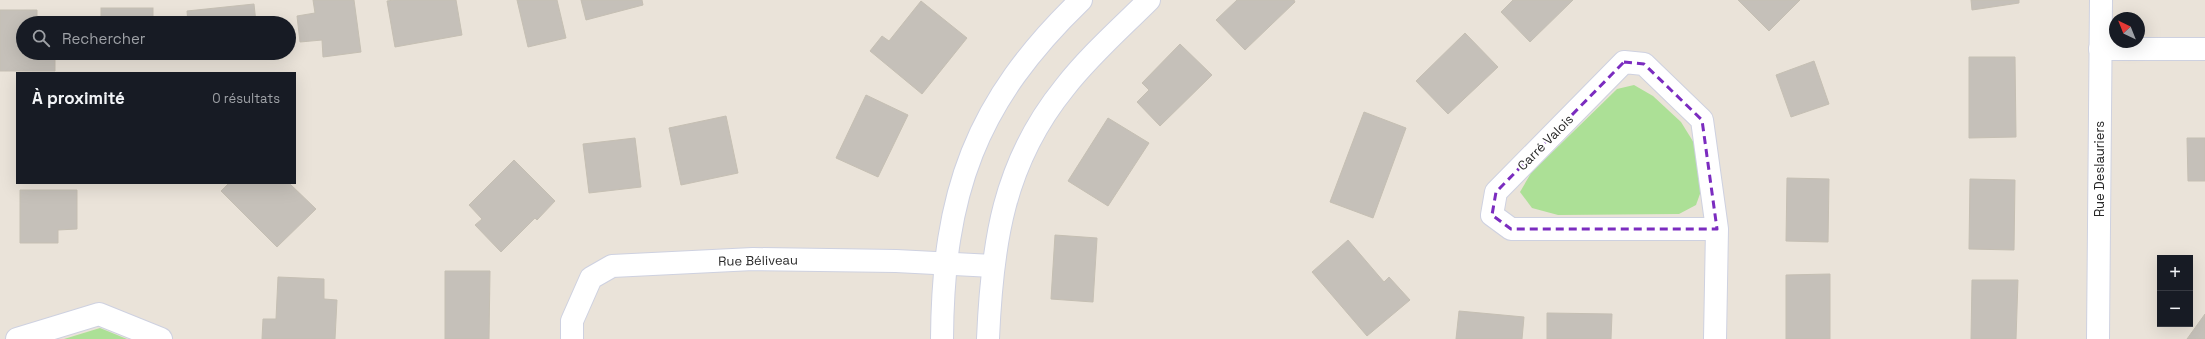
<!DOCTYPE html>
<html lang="fr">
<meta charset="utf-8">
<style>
:root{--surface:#171b24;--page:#20242c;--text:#f1f3f6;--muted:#9ea1a6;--line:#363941}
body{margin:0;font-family:"Space Grotesk",sans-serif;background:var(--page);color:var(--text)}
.controls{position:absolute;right:12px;bottom:12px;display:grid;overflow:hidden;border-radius:0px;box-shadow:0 4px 16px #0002}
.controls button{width:36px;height:36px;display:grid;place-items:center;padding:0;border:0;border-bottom:1px solid var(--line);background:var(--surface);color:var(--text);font:20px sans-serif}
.compass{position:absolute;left:2109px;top:12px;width:36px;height:36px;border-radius:50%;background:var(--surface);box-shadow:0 4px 16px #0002;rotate:317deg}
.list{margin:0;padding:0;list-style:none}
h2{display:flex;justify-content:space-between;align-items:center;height:52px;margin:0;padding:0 16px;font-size:17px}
h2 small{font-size:13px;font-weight:400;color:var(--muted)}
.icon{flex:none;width:22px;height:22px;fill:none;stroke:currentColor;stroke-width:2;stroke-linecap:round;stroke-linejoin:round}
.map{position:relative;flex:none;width:2205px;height:339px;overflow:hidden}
.search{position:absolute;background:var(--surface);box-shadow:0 4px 16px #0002;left:16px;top:16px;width:280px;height:44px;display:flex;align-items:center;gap:10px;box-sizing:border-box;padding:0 14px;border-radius:22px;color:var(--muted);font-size:15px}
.panel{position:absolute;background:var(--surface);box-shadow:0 4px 16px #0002;left:16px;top:72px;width:280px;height:112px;border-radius:0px}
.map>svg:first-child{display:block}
</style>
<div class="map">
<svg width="2205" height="339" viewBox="0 0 2205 339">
<rect width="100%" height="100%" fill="#eae3d9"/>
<g fill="#ace096">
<polygon points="1634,85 1653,96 1681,122 1694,143 1701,191 1696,205 1679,214 1558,215 1532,208 1520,192 1531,173 1617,89"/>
<polygon points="100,328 127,339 64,339"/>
</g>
<g fill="#c5c0b9" stroke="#c5bfb3">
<polygon points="313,0 354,0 361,52 323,57 322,40 300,42 297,16 315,13"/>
<polygon points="394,0 456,0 462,35 395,47 387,1"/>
<polygon points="517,0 557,0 566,38 528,47"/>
<polygon points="581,0 642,0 643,5 586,20"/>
<polygon points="1237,0 1294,0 1295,2 1245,50 1216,20"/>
<polygon points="1513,0 1573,0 1530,42 1501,12"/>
<polygon points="1738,0 1800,0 1769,31"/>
<polygon points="1971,0 2019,0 2019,3 1972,10"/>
<polygon points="921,1 967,38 922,94 870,51 882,36 889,41"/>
<polygon points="254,4 256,23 188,23 187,11"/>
<rect x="101" y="8" width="52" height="15"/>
<polygon points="0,10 37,10 37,23 23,23 23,53 55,53 55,71 0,71"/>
<polygon points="1465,33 1498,67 1448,114 1416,81"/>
<polygon points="1180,44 1212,75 1160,126 1137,102 1149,90 1142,83"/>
<polygon points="191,53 222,53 191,56"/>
<polygon points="1969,57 2015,57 2016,137 1969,138"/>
<polygon points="1814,61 1829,104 1791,117 1776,75"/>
<polygon points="866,95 908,115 878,177 836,158"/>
<polygon points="1364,112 1406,128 1373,218 1330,202"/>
<polygon points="726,116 738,173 681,185 669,128"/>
<polygon points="1108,118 1149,143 1108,206 1068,181"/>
<polygon points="635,138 641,187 589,193 583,144"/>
<polygon points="2187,138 2205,138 2205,181 2188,181"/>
<polygon points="514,160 555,201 537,220 535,218 501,252 475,225 482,219 469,205"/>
<polygon points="1787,178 1829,179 1828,242 1786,241"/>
<polygon points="1970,179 2015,180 2014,250 1969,249"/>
<polygon points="229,183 289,183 316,209 277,247 221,191"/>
<polygon points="20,190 77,190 77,229 58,230 58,243 20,243"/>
<polygon points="1055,235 1097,238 1093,302 1051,299"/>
<polygon points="1348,240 1384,282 1389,277 1410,300 1367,336 1312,272"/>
<polygon points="445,271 490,271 489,339 445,339"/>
<polygon points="1830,274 1830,339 1786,339 1786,275"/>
<polygon points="278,277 324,279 324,299 337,300 335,339 262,339 263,319 276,319"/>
<polygon points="1972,280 2018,280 2016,339 1971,339"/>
<polygon points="1459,311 1524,317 1522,339 1456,339"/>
<polygon points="1547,313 1612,314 1611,339 1547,339"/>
<polygon points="2205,314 2205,339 2187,339"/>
</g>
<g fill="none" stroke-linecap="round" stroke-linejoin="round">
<defs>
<g id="minor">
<polyline points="2100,49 2205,49"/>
<polyline points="17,339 99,314 161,339"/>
<polyline points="572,339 572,321 591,278 612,266 753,259 896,261 993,266"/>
<path d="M942 339C943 193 975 102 1081 0"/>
<path d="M988 339C992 244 1003 163 1065 87 1090 55 1121 28 1149 0"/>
<polyline points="1715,339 1717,229 1702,120 1644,64 1624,62 1496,192 1492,215 1511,229 1717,229"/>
<polyline points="2098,339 2101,0"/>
</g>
</defs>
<use href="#minor" stroke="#ced1e0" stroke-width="24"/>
<use href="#minor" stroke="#fff" stroke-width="22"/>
</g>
<path fill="none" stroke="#7b2cbf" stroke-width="3" stroke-dasharray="8 5" stroke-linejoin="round" d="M1624 62 1644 64 1702 120 1717 229H1511L1492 215 1496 192Z"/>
<g text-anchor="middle" stroke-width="4" stroke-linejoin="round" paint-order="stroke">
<g font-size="13" fill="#272727" stroke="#fff">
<text transform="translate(1545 142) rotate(-45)" y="5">Carré Valois</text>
<text transform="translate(2099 169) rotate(-90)" y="5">Rue Deslauriers</text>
<text transform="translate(758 260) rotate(-1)" y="5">Rue Béliveau</text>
</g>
</g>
</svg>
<div class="controls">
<button>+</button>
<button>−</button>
</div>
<svg class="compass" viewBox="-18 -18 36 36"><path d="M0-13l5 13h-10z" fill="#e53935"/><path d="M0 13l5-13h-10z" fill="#9ea1a6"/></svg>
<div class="search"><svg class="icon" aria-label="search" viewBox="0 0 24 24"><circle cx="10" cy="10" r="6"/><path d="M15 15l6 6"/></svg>Rechercher</div>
<section class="panel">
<h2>À proximité<small>0 résultats</small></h2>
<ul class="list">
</ul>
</section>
</div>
